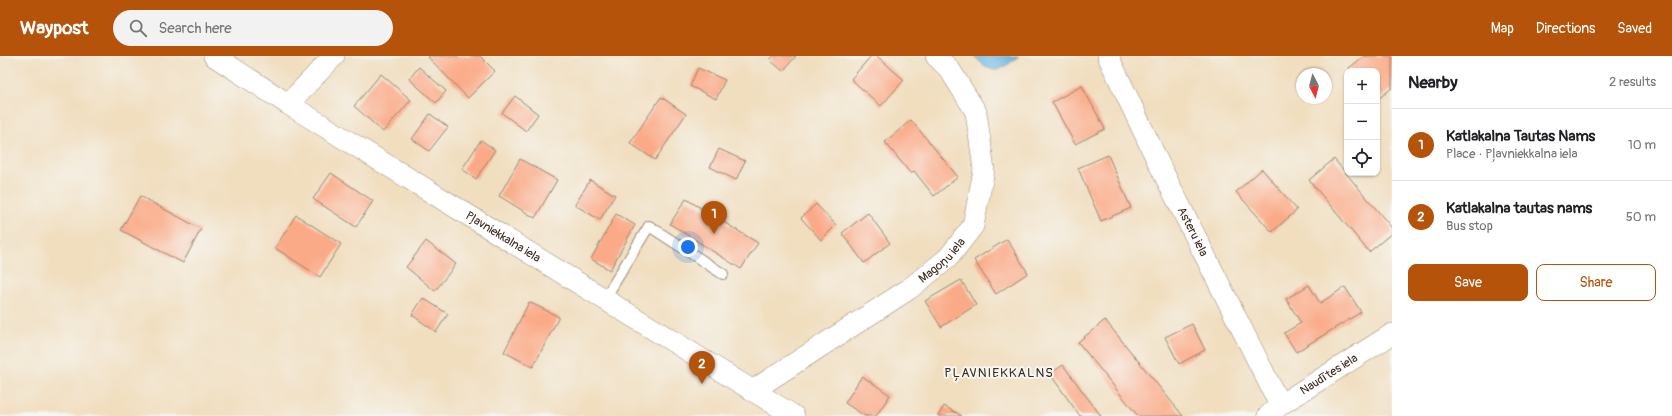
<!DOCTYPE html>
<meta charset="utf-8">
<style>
:root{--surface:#fff;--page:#f2f2f2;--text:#202124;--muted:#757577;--line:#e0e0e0;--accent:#b45309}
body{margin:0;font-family:Pangolin,sans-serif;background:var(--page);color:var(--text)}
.controls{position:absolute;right:12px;top:12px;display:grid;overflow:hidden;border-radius:8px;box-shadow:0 1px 3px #0004}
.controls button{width:36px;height:36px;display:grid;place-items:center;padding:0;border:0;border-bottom:1px solid var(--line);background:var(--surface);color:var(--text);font:20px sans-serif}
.compass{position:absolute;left:1296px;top:12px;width:36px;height:36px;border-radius:50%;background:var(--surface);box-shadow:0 1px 3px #0004;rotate:173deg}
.you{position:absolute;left:688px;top:191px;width:14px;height:14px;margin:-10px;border:3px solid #fff;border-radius:50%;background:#1a73e8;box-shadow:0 0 0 6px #1a73e833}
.badge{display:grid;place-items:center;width:26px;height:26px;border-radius:50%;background:var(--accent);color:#fff;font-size:13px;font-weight:700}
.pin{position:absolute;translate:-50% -33px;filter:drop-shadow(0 1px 2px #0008)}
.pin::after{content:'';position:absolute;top:21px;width:14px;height:12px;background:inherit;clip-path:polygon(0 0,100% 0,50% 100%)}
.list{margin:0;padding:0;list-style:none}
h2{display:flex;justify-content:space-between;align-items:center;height:52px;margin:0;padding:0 16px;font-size:17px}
h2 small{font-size:13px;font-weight:400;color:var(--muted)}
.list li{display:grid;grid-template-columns:26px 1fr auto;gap:12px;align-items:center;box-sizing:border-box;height:72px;padding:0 16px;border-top:1px solid var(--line)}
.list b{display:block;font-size:15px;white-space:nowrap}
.list p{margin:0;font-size:13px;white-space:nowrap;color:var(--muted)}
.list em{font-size:13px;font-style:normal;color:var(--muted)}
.actions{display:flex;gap:8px;padding:12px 16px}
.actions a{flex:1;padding:9px 0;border:1px solid var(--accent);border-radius:8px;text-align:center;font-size:14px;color:var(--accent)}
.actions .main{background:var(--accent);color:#fff}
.icon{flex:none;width:22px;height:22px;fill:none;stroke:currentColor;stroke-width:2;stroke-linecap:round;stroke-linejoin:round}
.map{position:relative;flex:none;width:1392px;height:360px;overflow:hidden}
header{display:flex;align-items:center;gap:24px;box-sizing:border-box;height:56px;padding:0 20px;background:var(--accent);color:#fff}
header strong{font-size:19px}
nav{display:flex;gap:22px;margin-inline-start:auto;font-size:14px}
.search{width:280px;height:36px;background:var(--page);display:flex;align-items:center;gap:10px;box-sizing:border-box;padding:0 14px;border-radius:22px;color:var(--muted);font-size:15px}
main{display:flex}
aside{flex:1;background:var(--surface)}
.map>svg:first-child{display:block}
</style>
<header>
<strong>Waypost</strong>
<div class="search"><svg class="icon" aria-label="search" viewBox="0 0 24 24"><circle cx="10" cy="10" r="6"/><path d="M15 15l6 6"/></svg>Search here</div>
<nav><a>Map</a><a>Directions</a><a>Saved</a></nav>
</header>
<main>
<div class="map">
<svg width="1392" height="360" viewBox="0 0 1392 360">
<rect width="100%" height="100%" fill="#f6f6f2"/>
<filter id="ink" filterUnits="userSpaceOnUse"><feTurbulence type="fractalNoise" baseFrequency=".025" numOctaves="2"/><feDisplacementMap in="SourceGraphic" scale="8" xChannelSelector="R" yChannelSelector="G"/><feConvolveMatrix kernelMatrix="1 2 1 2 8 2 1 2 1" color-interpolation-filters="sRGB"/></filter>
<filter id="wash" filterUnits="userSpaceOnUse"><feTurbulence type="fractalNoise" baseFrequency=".012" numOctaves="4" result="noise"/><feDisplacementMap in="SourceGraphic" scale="16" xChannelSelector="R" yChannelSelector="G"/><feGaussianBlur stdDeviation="0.9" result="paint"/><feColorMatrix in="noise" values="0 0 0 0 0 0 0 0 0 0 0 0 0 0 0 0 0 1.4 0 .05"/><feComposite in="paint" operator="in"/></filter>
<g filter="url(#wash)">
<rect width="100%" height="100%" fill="#f1debf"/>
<path fill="#6bb5e3" stroke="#537080" d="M974 0H1019C997 16 995 21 974 0Z"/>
<g id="blocks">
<g fill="#fbaa87">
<polygon points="429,0 480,0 495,15 468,42 428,1"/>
<polygon points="773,0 796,0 783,15 770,4"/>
<polygon points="871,0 877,0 904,24 881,50 851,23"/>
<polygon points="1364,0 1392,0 1392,32 1377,44 1377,15 1351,15 1349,12"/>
<polygon points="419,11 446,35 436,47 409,23"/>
<polygon points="698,12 725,24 716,43 690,30"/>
<polygon points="381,18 411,44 383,76 354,50"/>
<polygon points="1082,30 1105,73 1075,88 1052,46"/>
<polygon points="515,40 538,58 526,75 502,57"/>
<polygon points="661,41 686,58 655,104 630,87"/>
<polygon points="430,58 448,71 429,95 412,83"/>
<polygon points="911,64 958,121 934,140 914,115 911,118 885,86"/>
<polygon points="481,84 495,94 476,123 462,113"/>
<polygon points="719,93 745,105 736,124 710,111"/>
<polygon points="1108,99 1131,152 1101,165 1078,112"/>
<polygon points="520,103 557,124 535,162 499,140"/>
<polygon points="1334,103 1392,172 1392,177 1369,196 1309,124"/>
<polygon points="1262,113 1297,154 1272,176 1236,136"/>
<polygon points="331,117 373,145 356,171 313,143"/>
<polygon points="590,124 615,139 600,164 575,149"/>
<polygon points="140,140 201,173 183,207 121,174"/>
<polygon points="686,143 758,187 741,213 670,168"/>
<polygon points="816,148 836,169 821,184 801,162"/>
<polygon points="868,157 890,187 864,207 842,177"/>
<polygon points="616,158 635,169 610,214 591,203"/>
<polygon points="296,159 341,188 320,221 275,192"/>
<polygon points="1007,183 1028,217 996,238 974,204"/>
<polygon points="426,185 456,208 435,235 406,211"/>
<polygon points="961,224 976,249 941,271 925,245"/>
<polygon points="1309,229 1320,247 1345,231 1361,256 1296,296 1284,277 1301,267 1286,243"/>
<polygon points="423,242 448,258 436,276 412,259"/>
<polygon points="529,246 559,261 533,311 504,296"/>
<polygon points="1105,264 1135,301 1183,360 1138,360 1078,286"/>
<polygon points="1192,268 1205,294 1179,308 1165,281"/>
<polygon points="1063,309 1101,360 1080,360 1050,318"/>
<polygon points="862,320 890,339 876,360 865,360 845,347"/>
<polygon points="944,350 962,360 938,360"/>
</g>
</g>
</g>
<g filter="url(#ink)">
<use href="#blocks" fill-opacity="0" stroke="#96846e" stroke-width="1"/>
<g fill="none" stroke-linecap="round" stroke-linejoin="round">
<defs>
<polyline id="service" points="604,244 649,170 723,218"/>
<g id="minor">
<path id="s1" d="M214 0 288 48 794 360"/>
<path id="s2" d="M1108 0 1159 108 1280 349"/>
<polyline points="288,48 334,0"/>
<path id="s3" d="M752 335 909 233 948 202 973 170 984 114 976 56 950 14 936 0"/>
<path id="s4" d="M1268 360 1280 349 1392 278"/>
</g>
</defs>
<use href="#service" stroke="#96846e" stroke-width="12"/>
<use href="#minor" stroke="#96846e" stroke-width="22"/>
<use href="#service" stroke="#fff" stroke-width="10"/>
<use href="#minor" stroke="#fff" stroke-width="21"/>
</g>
</g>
<g text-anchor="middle" stroke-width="4" stroke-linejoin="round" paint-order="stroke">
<g font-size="12" fill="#3b2a1e" stroke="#f6f6f2">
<text dy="4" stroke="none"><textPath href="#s2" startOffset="195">Asteru iela</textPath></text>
<text dy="4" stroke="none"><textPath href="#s1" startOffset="341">Pļavniekkalna iela</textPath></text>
<text dy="4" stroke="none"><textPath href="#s3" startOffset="231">Magoņu iela</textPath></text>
<text dy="4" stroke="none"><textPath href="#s4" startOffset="74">Naudītes iela</textPath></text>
</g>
<g font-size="13" letter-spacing="1" fill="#3b2a1e" stroke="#f6f6f2">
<text x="999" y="321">PĻAVNIEKKALNS</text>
</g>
</g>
</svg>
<div class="controls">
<button>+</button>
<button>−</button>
<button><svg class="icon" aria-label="locate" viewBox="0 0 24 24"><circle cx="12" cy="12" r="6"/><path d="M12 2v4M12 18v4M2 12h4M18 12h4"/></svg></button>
</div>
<svg class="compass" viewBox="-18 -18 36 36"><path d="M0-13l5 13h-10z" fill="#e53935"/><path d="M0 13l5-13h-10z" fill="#757577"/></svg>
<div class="you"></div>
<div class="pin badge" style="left:714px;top:178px">1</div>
<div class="pin badge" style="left:702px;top:328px">2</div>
</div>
<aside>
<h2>Nearby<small>2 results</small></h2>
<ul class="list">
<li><span class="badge">1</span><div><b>Katlakalna Tautas Nams</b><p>Place · Pļavniekkalna iela</p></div><em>10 m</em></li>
<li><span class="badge">2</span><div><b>Katlakalna tautas nams</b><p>Bus stop</p></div><em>50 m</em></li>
</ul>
<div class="actions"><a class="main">Save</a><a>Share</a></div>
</aside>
</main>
